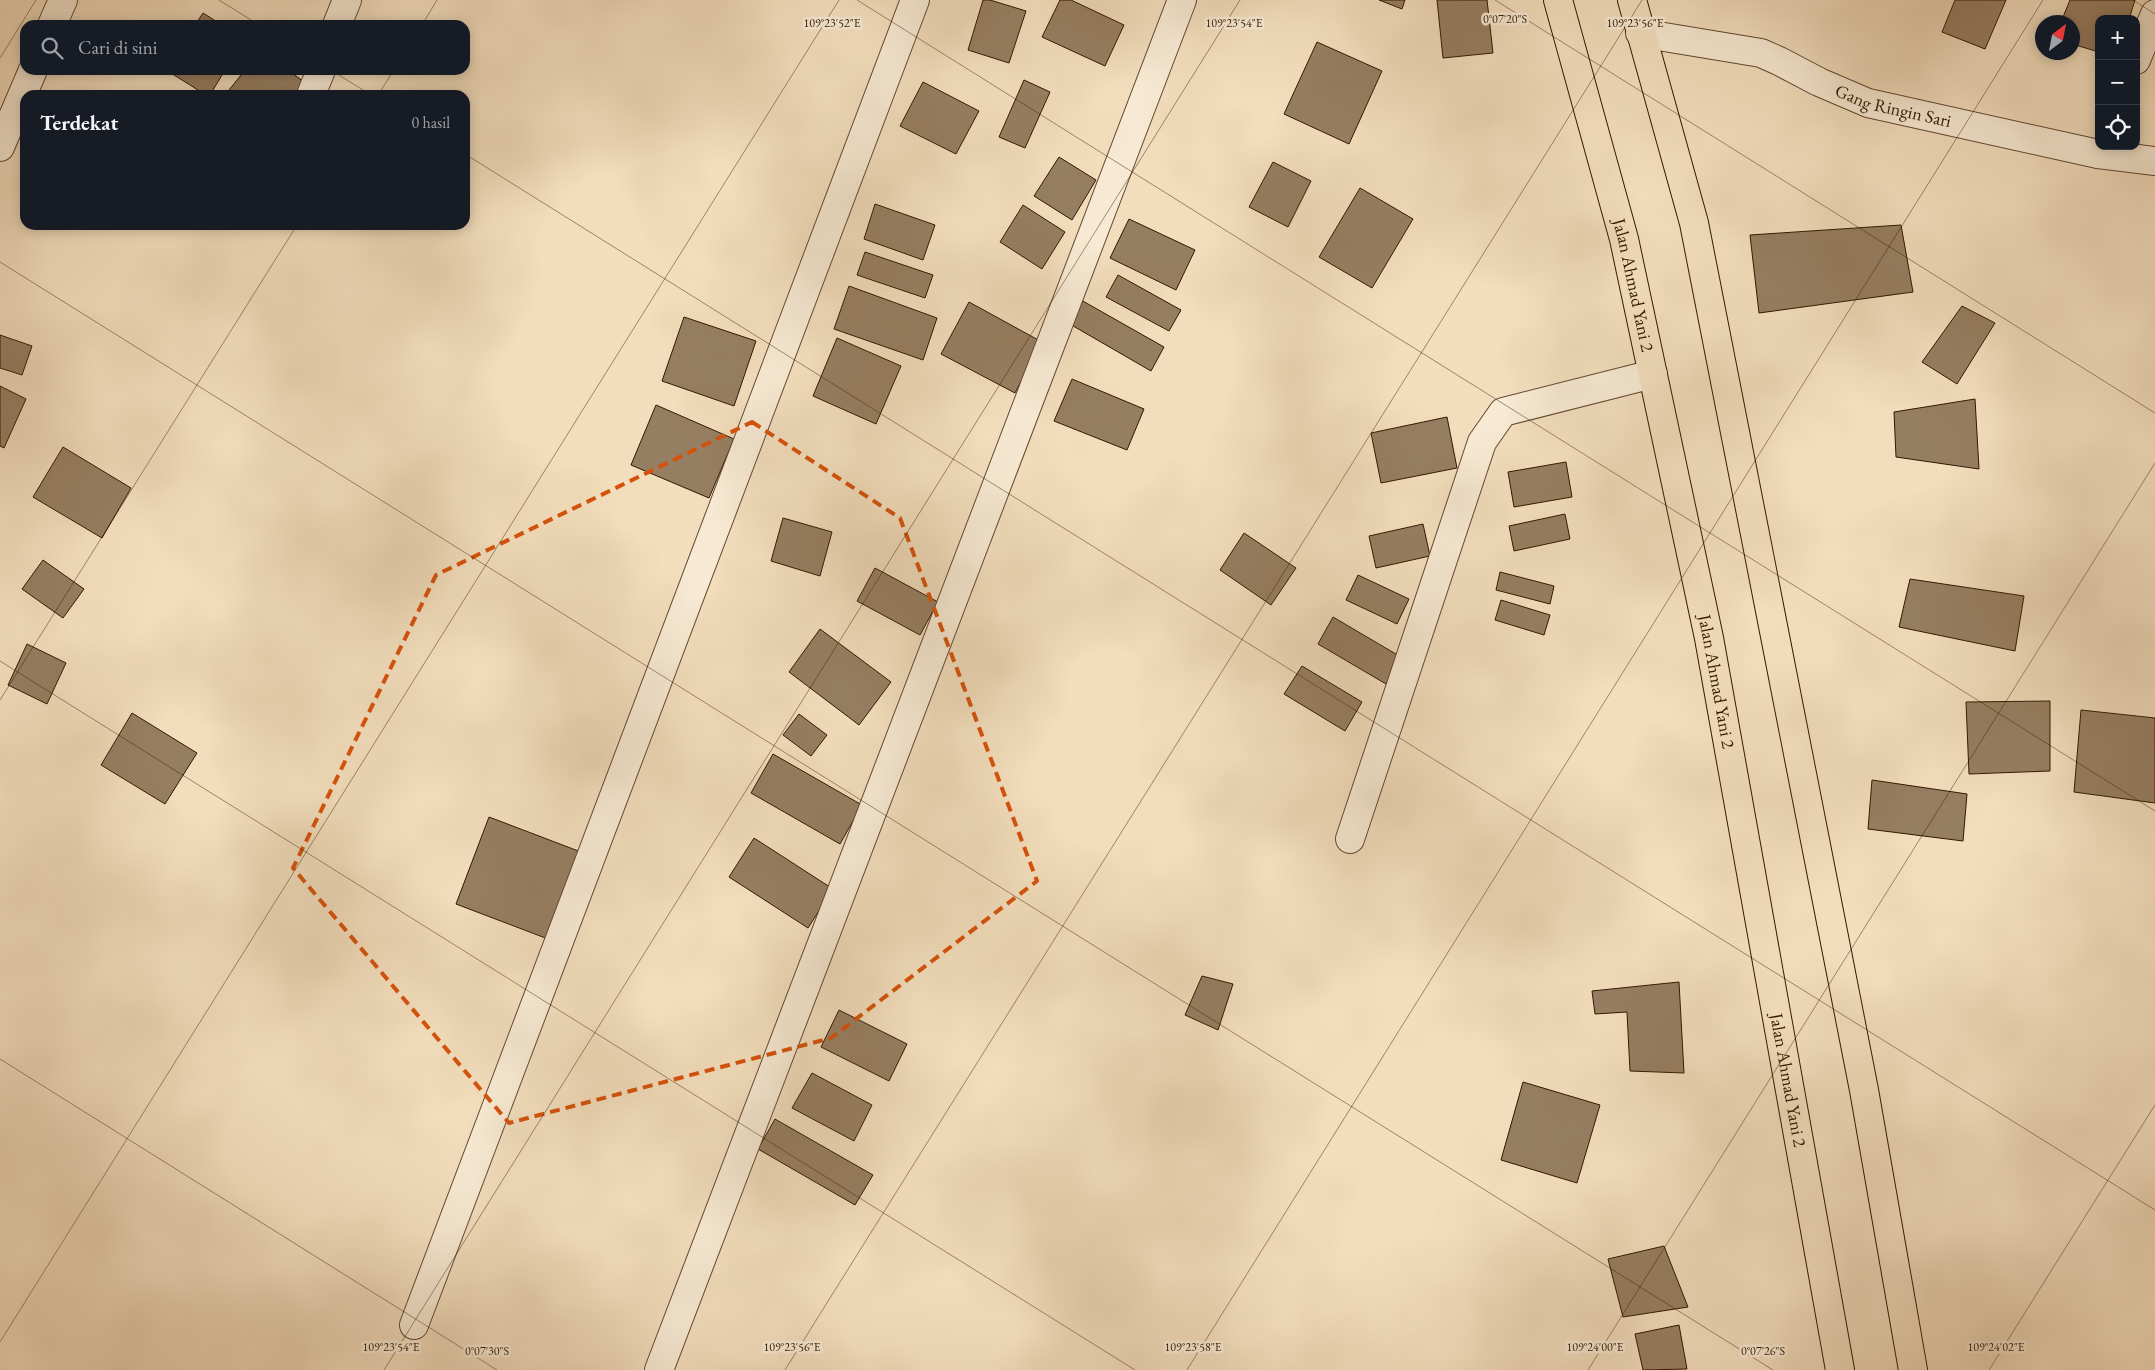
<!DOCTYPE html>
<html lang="id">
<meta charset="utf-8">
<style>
:root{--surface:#171b24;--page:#20242c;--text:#f1f3f6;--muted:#9ea1a6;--line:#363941}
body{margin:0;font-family:"EB Garamond",serif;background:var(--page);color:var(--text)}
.controls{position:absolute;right:15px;top:15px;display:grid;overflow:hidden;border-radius:10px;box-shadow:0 2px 12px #0003}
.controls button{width:45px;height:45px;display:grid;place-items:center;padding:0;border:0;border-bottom:1px solid var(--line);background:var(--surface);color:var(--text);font:25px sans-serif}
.compass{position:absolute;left:2035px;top:15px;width:45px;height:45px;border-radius:50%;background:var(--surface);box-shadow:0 2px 12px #0003;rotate:32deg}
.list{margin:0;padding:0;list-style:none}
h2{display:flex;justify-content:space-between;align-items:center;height:65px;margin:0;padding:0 20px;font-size:21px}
h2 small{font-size:16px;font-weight:400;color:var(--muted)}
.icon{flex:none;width:28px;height:28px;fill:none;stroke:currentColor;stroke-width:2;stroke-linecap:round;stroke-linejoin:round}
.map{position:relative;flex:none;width:2155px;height:1370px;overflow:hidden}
.search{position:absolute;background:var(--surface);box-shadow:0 2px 12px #0003;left:20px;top:20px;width:450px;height:55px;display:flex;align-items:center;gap:12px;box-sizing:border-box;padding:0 18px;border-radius:15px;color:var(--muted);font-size:19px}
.panel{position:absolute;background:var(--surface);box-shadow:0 2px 12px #0003;left:20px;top:90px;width:450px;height:140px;border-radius:15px}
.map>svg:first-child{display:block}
</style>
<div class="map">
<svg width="2155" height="1370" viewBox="0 0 2155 1370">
<rect width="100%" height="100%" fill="#f2ddbc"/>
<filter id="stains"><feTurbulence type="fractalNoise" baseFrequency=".004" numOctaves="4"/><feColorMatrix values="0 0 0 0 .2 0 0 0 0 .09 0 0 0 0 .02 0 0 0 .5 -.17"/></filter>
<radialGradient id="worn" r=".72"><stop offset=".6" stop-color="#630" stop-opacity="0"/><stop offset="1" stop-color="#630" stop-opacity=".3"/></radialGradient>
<g fill="#967e62" stroke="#321701">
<polygon points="983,0 990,0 1026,11 1009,63 968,50"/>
<polygon points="1060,0 1071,0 1124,25 1105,66 1042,37"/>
<polygon points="1379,0 1405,0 1402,9"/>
<polygon points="1437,0 1487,0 1493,53 1443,58"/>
<polygon points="1955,0 2006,0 1985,49 1942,32"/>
<polygon points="2070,0 2135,0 2129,19 2099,19 2099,52 2072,44 2072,22 2061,22"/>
<polygon points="203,13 222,25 195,25"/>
<polygon points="1317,42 1382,71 1349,144 1284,114"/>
<polygon points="166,70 225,70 210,95 206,95"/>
<polygon points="245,70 288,70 304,82 293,95 225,95"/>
<polygon points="1024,80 1050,92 1025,148 999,137"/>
<polygon points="923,82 979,111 956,154 900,126"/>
<polygon points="1059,157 1096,180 1072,220 1034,196"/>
<polygon points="1273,162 1311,181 1288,227 1249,207"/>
<polygon points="1360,188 1413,219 1372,288 1319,257"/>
<polygon points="875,204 935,225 923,260 864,239"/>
<polygon points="1023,205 1065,232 1042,269 1000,242"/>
<polygon points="1129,219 1195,250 1176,290 1110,258"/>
<polygon points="1901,225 1913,292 1759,313 1750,235"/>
<polygon points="865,252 933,275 925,298 857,275"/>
<polygon points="1118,275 1181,310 1169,331 1106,297"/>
<polygon points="849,286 937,318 923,360 834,329"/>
<polygon points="1081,300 1164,347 1151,371 1068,323"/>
<polygon points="969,302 1042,342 1015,393 941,354"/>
<polygon points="1962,306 1995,323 1957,384 1922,362"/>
<polygon points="684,317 756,341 734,406 662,381"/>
<polygon points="0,335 32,346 22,375 0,368"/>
<polygon points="837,338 901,366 876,424 813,396"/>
<polygon points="1072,379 1144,409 1127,450 1054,421"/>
<polygon points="0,386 26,399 4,448 0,446"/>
<polygon points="1975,399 1979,469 1896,457 1894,412"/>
<polygon points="656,405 734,439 709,498 631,465"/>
<polygon points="1447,417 1457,468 1381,483 1371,433"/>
<polygon points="63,447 131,488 102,538 33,497"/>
<polygon points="1566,462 1572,497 1514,507 1508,472"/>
<polygon points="1565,514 1570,539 1514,551 1509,526"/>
<polygon points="783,518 832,532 820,576 771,561"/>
<polygon points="1423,524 1430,556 1376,568 1369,536"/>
<polygon points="1244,533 1296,568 1271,605 1220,570"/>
<polygon points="43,560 84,589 63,618 22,589"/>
<polygon points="875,568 938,602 920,635 857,601"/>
<polygon points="1500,572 1554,586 1550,604 1496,590"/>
<polygon points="1358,575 1409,599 1397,624 1346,600"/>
<polygon points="1910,579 2024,596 2015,651 1899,627"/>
<polygon points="1501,600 1550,615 1544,635 1495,620"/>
<polygon points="1333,617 1401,657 1386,684 1318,644"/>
<polygon points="820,629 891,682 859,725 789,672"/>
<polygon points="27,644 66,663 47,704 8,685"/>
<polygon points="1302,666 1362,702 1345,731 1284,694"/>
<polygon points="2050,701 2050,771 1969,774 1966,702"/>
<polygon points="2081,710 2155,718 2155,803 2074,792"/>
<polygon points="132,713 197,753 165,804 101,765"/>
<polygon points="799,714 827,735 811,756 783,735"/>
<polygon points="773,754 862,805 840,844 751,793"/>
<polygon points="1872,780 1967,794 1963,841 1868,829"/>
<polygon points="489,817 581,852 548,939 456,904"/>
<polygon points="754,838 833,889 808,928 729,877"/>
<polygon points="1202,976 1233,984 1218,1030 1185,1015"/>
<polygon points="1679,982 1684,1073 1630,1071 1627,1012 1595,1014 1592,991"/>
<polygon points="839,1010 907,1044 889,1081 821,1047"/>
<polygon points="812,1073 872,1105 854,1141 792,1108"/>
<polygon points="1523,1082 1600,1105 1577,1183 1501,1160"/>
<polygon points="775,1119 873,1175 855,1205 758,1149"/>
<polygon points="1664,1246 1688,1307 1623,1317 1608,1259"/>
<polygon points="1679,1325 1687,1369 1643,1370 1635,1334"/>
</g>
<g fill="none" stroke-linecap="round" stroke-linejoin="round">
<defs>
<g id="minor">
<polyline points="52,25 63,0"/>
<polyline points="337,25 347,0"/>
<path id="s1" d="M1640 33 1761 53 1779 61 1819 82 1868 103 2098 154 2155 161"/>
<polyline points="2136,60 2155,14"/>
<polyline points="311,95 321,70"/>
<polyline points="0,147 33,70"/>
<polyline points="1350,839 1482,442 1503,412 1653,374"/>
<polyline points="414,1325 915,0"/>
<polyline points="659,1370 1182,0"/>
</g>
<g id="highway">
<path id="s2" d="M1558 0 1624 239 1709 638 1840 1370"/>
<polyline points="1632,0 1694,223 1864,1090 1913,1370"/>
</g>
</defs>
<use href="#minor" stroke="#624830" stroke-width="30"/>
<use href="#highway" stroke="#321701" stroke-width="30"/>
<use href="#minor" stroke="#f7e9d3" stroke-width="28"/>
<use href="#highway" stroke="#f2ddbc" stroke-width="28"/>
</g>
<path fill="none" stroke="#d6520b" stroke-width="4" stroke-dasharray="10 6" stroke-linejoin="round" d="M752 422 900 518 1037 881 831 1038 509 1123 293 868 436 575Z"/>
<path fill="none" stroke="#321701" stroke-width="1" stroke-opacity="0.45" d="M219 0 259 25M857 0 2155 811M1495 0 2155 413M2133 0 2155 14M422 25 437 0M0 58 36 0M331 70 371 95M378 95 394 70M465 154 2155 1210M0 262 1773 1370M0 661 1135 1370M0 700 297 225M0 1059 497 1370M0 1342 839 0M384 1370 1240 0M785 1370 1642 0M1187 1370 2043 0M1588 1370 2155 463M1989 1370 2155 1105"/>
<g text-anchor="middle" stroke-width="5" stroke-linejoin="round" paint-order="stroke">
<g font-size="18" fill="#321701" stroke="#f7e9d3">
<text dy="6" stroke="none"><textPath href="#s1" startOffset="266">Gang Ringin Sari</textPath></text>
<text dy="6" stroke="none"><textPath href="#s2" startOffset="295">Jalan Ahmad Yani 2</textPath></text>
<text dy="6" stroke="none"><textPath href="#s2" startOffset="700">Jalan Ahmad Yani 2</textPath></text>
<text dy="6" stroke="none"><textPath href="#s2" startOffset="1105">Jalan Ahmad Yani 2</textPath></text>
</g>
</g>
<g font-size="12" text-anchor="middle" fill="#321701" stroke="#f7e9d3" stroke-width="5" stroke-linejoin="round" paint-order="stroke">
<text x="1505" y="23">0°07'20"S</text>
<text x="832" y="27">109°23'52"E</text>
<text x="1234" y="27">109°23'54"E</text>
<text x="1635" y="27">109°23'56"E</text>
<text x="391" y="1351">109°23'54"E</text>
<text x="792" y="1351">109°23'56"E</text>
<text x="1193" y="1351">109°23'58"E</text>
<text x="1595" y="1351">109°24'00"E</text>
<text x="1996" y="1351">109°24'02"E</text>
<text x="487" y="1355">0°07'30"S</text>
<text x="1763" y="1355">0°07'26"S</text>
</g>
<rect width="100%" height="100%" filter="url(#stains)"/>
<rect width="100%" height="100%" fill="url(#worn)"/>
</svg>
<div class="controls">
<button>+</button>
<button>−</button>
<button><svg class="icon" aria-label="locate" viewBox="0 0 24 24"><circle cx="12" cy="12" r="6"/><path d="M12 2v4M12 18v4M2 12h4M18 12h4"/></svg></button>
</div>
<svg class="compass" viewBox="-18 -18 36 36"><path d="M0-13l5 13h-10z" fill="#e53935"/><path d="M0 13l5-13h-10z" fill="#9ea1a6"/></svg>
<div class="search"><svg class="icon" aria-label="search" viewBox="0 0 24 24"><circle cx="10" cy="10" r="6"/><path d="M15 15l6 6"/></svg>Cari di sini</div>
<section class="panel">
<h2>Terdekat<small>0 hasil</small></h2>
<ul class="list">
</ul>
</section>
</div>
